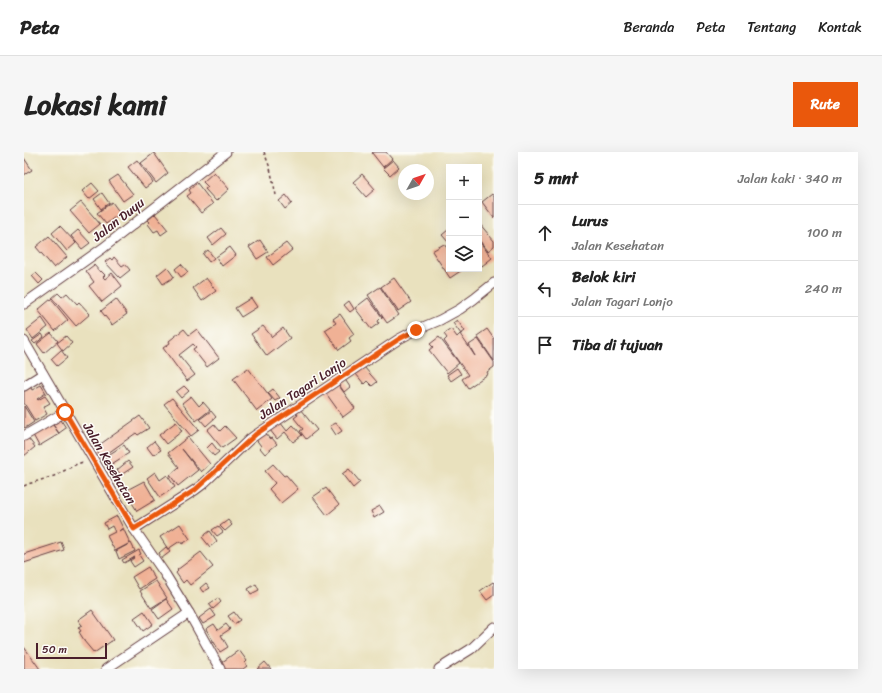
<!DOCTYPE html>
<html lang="id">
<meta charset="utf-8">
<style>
:root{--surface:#fff;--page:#f6f6f6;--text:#222;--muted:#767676;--line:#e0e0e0;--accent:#ea580c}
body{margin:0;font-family:Sriracha,sans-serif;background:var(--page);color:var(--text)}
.controls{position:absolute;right:12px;top:12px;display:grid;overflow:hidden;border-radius:0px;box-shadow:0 4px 16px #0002}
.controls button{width:36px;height:36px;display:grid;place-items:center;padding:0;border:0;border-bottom:1px solid var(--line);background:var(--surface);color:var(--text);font:20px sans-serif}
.compass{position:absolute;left:374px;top:12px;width:36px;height:36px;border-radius:50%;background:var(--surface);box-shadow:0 4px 16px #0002;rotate:50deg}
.scale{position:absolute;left:12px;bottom:10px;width:71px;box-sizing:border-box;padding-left:4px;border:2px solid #4a1f2b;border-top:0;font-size:11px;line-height:14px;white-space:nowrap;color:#4a1f2b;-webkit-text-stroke:3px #fdfcf7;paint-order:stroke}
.stop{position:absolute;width:12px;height:12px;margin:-9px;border:3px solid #ea580c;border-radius:50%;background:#fff}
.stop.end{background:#ea580c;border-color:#fff;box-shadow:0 1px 4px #0008}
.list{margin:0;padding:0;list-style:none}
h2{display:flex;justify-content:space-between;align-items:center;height:52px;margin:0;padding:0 16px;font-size:17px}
h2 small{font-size:13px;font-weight:400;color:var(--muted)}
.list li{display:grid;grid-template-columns:26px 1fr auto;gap:12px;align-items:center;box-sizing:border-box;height:56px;padding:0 16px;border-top:1px solid var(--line)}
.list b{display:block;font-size:15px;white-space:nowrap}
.list p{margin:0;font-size:13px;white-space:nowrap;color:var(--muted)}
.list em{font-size:13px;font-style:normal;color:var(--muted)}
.icon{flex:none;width:22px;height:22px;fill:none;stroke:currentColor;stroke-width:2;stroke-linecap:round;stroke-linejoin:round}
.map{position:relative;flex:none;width:470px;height:517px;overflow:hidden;border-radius:0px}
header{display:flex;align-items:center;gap:24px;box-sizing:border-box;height:56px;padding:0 20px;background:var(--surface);border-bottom:1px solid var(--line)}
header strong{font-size:19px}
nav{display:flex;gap:22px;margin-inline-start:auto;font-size:14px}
.intro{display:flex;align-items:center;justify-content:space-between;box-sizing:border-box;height:96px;padding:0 24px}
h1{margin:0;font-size:28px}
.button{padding:10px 18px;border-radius:0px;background:var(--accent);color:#fff;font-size:14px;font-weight:700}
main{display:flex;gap:24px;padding:0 24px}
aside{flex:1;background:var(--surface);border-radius:0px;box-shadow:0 4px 16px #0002}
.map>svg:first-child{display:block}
</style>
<header>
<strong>Peta</strong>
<nav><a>Beranda</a><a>Peta</a><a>Tentang</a><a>Kontak</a></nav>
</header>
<div class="intro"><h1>Lokasi kami</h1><a class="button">Rute</a></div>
<main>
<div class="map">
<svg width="470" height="517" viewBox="0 0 470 517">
<rect width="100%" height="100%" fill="#fdfcf7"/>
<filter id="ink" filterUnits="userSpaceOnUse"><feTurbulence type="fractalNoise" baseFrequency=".025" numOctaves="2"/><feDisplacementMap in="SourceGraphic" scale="8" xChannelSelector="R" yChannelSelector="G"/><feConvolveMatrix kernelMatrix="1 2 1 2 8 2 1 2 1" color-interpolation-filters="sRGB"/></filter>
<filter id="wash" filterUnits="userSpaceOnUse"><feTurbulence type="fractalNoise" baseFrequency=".012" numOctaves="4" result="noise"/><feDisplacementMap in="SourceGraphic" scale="16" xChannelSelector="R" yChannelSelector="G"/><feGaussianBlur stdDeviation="0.9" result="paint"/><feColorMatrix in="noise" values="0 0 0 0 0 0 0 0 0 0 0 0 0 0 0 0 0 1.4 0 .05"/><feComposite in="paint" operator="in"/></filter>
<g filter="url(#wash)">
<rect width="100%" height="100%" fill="#e9e1be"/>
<g id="blocks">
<g fill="#f0b195">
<polygon points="349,0 362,0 368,7 359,15 348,1"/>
<polygon points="130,1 144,21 132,31 117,11"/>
<polygon points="0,6 8,18 0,23"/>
<polygon points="113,8 129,30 121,36 104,15"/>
<polygon points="369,8 375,15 366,23 359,16"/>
<polygon points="190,20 205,37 192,49 181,37 184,35 179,30"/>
<polygon points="338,22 351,37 342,45 329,30"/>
<polygon points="94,23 109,42 99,49 85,29"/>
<polygon points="68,31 75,39 65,47 58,39"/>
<polygon points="173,31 189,52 177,61 163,44 167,41 165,38"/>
<polygon points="78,41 85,51 77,57 70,47"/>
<polygon points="468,42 470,45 470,66 458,50"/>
<polygon points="262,43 268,51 261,57 255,49"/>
<polygon points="57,50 76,72 65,81 46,59"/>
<polygon points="88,50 96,61 82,72 73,61"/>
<polygon points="131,62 144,78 137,83 134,78 130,80 124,72 126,70 124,68"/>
<polygon points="455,71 470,89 470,94 464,99 455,88"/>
<polygon points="36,74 52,91 43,99 28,81"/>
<polygon points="197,76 202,82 189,93 184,86"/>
<polygon points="54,78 66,91 58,97 47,84"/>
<polygon points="424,78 425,79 425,91 418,83"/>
<polygon points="25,84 43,105 30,116 12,95"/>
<polygon points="236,88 244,100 233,107 225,95"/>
<polygon points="455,89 468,106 458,114 455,110"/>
<polygon points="262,91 268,98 249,113 243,105"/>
<polygon points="420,92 425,99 425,117 437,117 438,118 426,126 408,99"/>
<polygon points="206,95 212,103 198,114 192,105"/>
<polygon points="184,98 190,106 185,110 179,102"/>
<polygon points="90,105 98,114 101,112 106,118 96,126 81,110 86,106 88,108"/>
<polygon points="157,112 164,120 157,125 151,117"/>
<polygon points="70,113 76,120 77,119 81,123 79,125 81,127 88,121 98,134 78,150 65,134 70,130 62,119"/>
<polygon points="143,115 150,125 139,132 133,123"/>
<polygon points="12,121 19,128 15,132 8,124"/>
<polygon points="182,126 192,139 178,149 169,136"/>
<polygon points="370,126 387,150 374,159 357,135"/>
<polygon points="356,135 375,163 363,171 344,143"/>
<polygon points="34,141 38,145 43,141 53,152 55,150 66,162 52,174 28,146"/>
<polygon points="227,146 233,155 217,165 211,156"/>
<polygon points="344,146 358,165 354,169 355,171 347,177 331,156"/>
<polygon points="27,147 44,168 31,179 14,158"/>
<polygon points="92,147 103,162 88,173 77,159"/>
<polygon points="325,149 330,157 326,160 320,153"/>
<polygon points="316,162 330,182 325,186 327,189 315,198 301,178 312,171 309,167"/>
<polygon points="18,166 24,175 9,187 3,178"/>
<polygon points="433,168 441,179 437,182 429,171"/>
<polygon points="239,174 248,185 259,176 266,186 243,204 227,182"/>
<polygon points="160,177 165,183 173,177 195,206 183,215 169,197 172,195 169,192 155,203 171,223 163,229 139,196 146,191 145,189"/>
<polygon points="427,177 433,185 436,182 451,204 445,193 454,187 470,210 470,215 463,220 464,222 444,236 438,227 444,223 420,189 423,186 420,182"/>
<polygon points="463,177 470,187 470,209 453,184"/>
<polygon points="27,181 34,189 20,201 13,192"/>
<polygon points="18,182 20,185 11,192 8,189"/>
<polygon points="42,184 48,191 39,199 33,191"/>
<polygon points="415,185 435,211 423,221 405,198 409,195 406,192"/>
<polygon points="37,198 43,206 33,214 27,207"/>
<polygon points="340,215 353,230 348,234 343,229 340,232 332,222"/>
<polygon points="224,216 248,247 233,259 209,227"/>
<polygon points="433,216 437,222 427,229 423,223"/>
<polygon points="320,226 326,235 320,240 314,231"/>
<polygon points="313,231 331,256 319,265 301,240"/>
<polygon points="17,233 22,241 13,247 14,248 21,244 26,251 19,255 23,262 11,269 0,251 0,237 6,234 8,238"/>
<polygon points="160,234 165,239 157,246 152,240"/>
<polygon points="249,237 256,246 251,249 244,241"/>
<polygon points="167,244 175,254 179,250 186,258 172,269 158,251"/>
<polygon points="148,246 175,278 167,284 140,252"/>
<polygon points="0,254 10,270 1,276 0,275"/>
<polygon points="276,257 293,278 282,287 276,279 279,277 270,266 274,263 272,260"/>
<polygon points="187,259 192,265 182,274 176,267"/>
<polygon points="116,264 125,276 114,283 112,281 77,306 71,296"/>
<polygon points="37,268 42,276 35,281 29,273"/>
<polygon points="152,270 158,279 142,292 135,283"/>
<polygon points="256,270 263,279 269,273 278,283 269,290 261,280 253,287 246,278"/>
<polygon points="28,271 35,282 15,294 9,283"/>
<polygon points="312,271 318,279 312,283 306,274"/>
<polygon points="190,272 196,279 201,274 212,286 198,296 183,278"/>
<polygon points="239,279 246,287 248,286 253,292 241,302 236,296 237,294 231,286"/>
<polygon points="0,285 4,286 11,295 0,304"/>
<polygon points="164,285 186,312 177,320 158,297 174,318 154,334 146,323 155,315 144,301"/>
<polygon points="130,289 137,298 129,303 123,295"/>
<polygon points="188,291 195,300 190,304 183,296"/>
<polygon points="100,293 105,301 86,313 81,305"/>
<polygon points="104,309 109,315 97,323 93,318"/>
<polygon points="249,312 260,324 262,323 274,337 257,351 245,337 251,331 241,319"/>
<polygon points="325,317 336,330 329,336 318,322"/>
<polygon points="131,320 136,328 143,323 151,335 136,345 123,326"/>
<polygon points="120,329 131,348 113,359 101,339"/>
<polygon points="302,336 315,353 303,363 289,345"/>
<polygon points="356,354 360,360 350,366 347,359"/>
<polygon points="93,364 99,376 95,379 99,376 106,391 91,399 83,384 91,380 88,374 83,377 80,371"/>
<polygon points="204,368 208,373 201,379 196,374"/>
<polygon points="156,372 166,387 158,392 156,389 144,397 136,385"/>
<polygon points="194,374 199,380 193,384 188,378"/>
<polygon points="186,379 193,389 186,395 178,385"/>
<polygon points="37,390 40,398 0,411 0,402"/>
<polygon points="107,391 111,399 95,407 92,399"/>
<polygon points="142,395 146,400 138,406 135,401"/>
<polygon points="115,398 117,402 115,403 119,409 110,415 106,409 111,405 100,411 98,408"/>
<polygon points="177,400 189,415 166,433 162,428 159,431 152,421 154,419 153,418"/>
<polygon points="124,415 131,427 115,437 108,425"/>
<polygon points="132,429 143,446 127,456 116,439"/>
<polygon points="469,430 470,431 470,443 463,448 456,439"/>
<polygon points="182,431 186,436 179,440 176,436"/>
<polygon points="232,432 235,438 227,442 224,437"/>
<polygon points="194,446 197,450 189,457 185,452"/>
<polygon points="142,447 149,457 135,467 128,457"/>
<polygon points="187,457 192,464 179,472 175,466"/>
<polygon points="68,458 89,488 70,501 60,489 60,488 55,480 57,479 54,475 58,473 54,468"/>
<polygon points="120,459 129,472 119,479 110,466"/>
<polygon points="210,460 216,468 210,472 204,464"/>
<polygon points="190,472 194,478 202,472 206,477 197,483 204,495 196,500 182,477"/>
<polygon points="0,495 16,517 0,517"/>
<polygon points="215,498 223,509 221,511 223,514 219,517 197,517 194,513"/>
<polygon points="241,510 247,517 233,517"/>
</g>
</g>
</g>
<g filter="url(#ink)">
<use href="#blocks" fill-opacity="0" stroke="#623c41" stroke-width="1"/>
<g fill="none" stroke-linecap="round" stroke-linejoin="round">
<defs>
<g id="minor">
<polyline points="0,152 79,96 202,0"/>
<polyline points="0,189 110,377 141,422 165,461 82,517"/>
<polyline points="0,234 19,222"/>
<polyline points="0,284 41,260"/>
<polyline points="110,377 171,338 179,332 226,287 233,282 375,187 392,178 416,168 436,157 450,147 470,131"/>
<polyline points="165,461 196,517"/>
<polyline points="415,517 447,497 470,475"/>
</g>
</defs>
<use href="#minor" stroke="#623c41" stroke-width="11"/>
<g stroke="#623c41" stroke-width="1.5" stroke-dasharray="3 3" stroke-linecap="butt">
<polyline points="240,0 246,16 252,43"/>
<polyline points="0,334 4,332 30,324 53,312 59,310"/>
</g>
<use href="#minor" stroke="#fff" stroke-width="9"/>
</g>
</g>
<g fill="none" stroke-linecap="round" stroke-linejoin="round" filter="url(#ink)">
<polyline stroke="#ea580c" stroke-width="5" points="41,260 110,377 171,338 232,282 375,187 392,178"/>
</g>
<g text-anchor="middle" stroke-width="3" stroke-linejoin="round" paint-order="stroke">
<g font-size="13" fill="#4a1f2b" stroke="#fdfcf7">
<text transform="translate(94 67) rotate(-38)" y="5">Jalan Duyu</text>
<text transform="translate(278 236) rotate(-33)" y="5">Jalan Tagari Lonjo</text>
<text transform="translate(86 311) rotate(60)" y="5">Jalan Kesehatan</text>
</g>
</g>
</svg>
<div class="controls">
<button>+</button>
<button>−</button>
<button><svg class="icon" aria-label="layers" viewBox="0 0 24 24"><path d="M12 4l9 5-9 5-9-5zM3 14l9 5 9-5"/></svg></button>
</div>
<svg class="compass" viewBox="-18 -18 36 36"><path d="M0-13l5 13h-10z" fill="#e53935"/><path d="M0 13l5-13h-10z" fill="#767676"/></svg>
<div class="scale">50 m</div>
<div class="stop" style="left:41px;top:260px"></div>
<div class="stop end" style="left:392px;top:178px"></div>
</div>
<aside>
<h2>5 mnt<small>Jalan kaki · 340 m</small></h2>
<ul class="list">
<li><svg class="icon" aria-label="ahead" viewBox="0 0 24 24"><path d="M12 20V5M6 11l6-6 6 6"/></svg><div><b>Lurus</b><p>Jalan Kesehatan</p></div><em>100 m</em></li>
<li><svg class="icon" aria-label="left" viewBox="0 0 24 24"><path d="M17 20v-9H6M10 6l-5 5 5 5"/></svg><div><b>Belok kiri</b><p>Jalan Tagari Lonjo</p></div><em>240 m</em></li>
<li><svg class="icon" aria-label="arrive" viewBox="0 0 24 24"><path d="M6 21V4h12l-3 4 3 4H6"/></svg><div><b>Tiba di tujuan</b></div></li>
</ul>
</aside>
</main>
